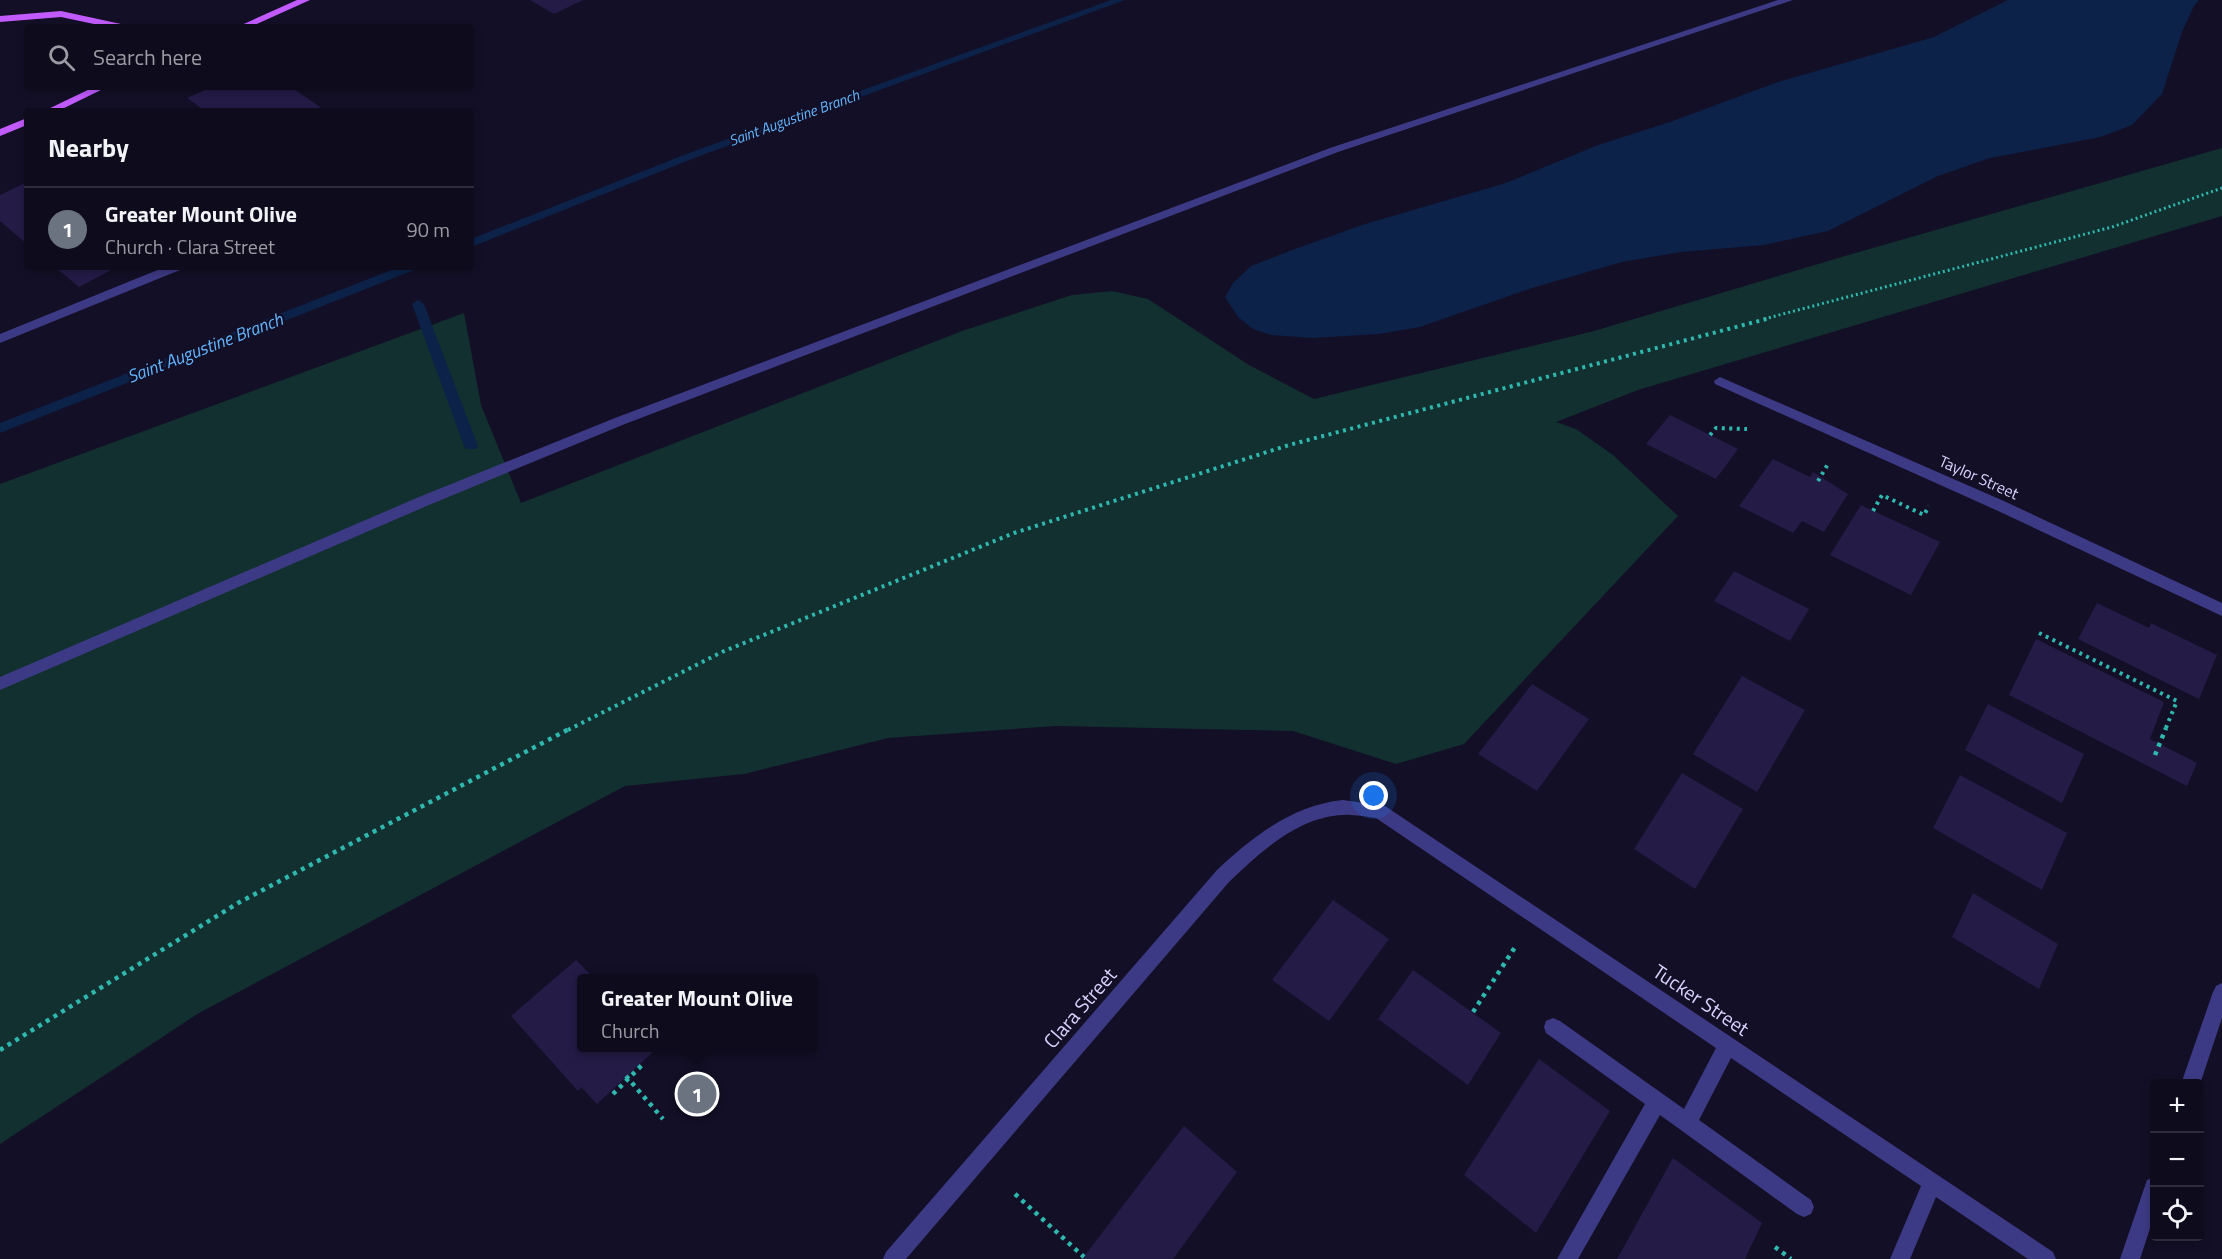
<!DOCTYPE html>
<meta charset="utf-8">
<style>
:root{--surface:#0e0b1c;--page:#1c1929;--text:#f1f3f6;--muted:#9b9ba3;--line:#2e2b3b;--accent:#2563eb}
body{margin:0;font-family:"Titillium Web",sans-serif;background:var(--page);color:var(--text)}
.controls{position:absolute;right:18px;bottom:18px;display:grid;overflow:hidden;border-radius:6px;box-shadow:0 3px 9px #0003}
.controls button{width:54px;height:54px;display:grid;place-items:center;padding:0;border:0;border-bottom:2px solid var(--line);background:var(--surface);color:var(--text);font:30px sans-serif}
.you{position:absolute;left:1374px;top:796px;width:21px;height:21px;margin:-15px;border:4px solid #fff;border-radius:50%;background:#1a73e8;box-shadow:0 0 0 9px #1a73e833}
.badge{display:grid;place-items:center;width:39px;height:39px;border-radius:50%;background:var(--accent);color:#fff;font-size:20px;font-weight:700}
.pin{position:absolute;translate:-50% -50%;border:3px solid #fff;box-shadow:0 2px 6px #0006}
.popup{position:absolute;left:577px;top:974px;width:240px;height:78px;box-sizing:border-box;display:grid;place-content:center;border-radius:6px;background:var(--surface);filter:drop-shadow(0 2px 4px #0005);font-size:20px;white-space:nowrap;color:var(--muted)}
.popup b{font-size:22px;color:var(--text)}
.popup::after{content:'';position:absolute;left:50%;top:100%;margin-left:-12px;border:12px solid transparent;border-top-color:var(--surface)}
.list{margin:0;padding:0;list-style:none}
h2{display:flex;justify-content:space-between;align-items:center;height:78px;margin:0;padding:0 24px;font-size:26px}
h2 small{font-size:20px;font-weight:400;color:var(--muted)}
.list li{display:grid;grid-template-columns:39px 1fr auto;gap:18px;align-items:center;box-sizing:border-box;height:84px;padding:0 24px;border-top:2px solid var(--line)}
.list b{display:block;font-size:22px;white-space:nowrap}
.list p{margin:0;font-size:20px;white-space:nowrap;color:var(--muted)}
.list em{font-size:20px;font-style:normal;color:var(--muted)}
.icon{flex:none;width:33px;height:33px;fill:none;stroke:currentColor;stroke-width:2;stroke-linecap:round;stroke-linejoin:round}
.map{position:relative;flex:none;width:2222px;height:1259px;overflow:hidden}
.search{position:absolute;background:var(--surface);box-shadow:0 3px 9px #0003;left:24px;top:24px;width:450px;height:66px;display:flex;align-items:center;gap:15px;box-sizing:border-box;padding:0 21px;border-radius:6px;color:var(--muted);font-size:22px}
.panel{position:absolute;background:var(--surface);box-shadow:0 3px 9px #0003;left:24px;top:108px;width:450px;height:162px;border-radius:6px}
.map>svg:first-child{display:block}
</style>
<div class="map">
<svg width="2222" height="1259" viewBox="0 0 2222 1259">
<rect width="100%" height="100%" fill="#130f26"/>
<polygon fill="#12302f" points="2222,148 2222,216 1638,390 1556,422 1576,429 1613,455 1678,516 1464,744 1396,764 1293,731 1056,726 888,738 744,774 625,786 199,1013 0,1144 0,484 464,313 481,405 521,503 962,331 1072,295 1112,291 1148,299 1249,365 1314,399 1594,331 1845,256"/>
<polygon fill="#0c2248" points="2008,0 2199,0 2194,6 2182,32 2162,94 2132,125 2101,137 1990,158 1938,176 1828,231 1764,245 1681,252 1622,262 1532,288 1420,327 1379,334 1312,338 1271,335 1253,329 1238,317 1225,297 1233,283 1251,266 1295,249 1365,224 1506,183 1598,145 1670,122 1778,82 1934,37"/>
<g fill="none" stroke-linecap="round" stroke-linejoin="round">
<g fill="#0c2248" fill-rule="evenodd">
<polygon points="1111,0 1125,0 697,157 471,247 471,239 689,153"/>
<polygon points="399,267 416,267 414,270 0,433 0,423"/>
<polygon points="418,300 424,304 478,446 476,449 466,449 464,446 412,304"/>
</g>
</g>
<g fill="#241b47">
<polygon points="530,0 583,0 554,14"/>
<polygon points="212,87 291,87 326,111 205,111 187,98"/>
<polygon points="27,182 27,244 0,221 0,195"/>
<polygon points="55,267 117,267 79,287"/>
<polygon points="1670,415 1738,449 1716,479 1646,444"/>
<polygon points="1773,459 1810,477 1813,472 1848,494 1824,532 1802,521 1793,533 1739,506"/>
<polygon points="1861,505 1940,542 1911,595 1830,555"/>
<polygon points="1734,571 1809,609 1790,641 1714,601"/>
<polygon points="2097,603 2149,628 2151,623 2217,655 2199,699 2078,639"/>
<polygon points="2036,639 2164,702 2150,739 2197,763 2187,786 2009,695"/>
<polygon points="1742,676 1805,710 1757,792 1693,754"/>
<polygon points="1532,684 1589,719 1537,791 1478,754"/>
<polygon points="1988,704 2084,754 2062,803 1965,750"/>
<polygon points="1682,773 1743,809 1695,889 1634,849"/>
<polygon points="1960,775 2067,833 2042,890 1933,828"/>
<polygon points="1973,893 2058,944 2039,989 1952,937"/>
<polygon points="1333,900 1389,939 1329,1021 1272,980"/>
<polygon points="576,960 594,978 582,978 582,1048 651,1048 654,1051 597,1104 581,1087 578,1091 511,1016"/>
<polygon points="1413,970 1501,1033 1468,1085 1378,1019"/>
<polygon points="1539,1059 1610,1111 1536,1233 1464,1175"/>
<polygon points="1184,1126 1237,1172 1173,1259 1082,1259"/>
<polygon points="1673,1158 1762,1223 1745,1259 1617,1259"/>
</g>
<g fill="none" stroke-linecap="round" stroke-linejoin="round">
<polyline stroke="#2fb8b0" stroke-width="3" stroke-dasharray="2 3" stroke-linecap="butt" points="1764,319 2112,227 2222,188"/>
<g stroke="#2fb8b0" stroke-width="4" stroke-dasharray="3 4.5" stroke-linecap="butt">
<polyline points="1710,435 1716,428 1747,429"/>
<polyline points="1818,481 1828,464"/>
<polyline points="1873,511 1882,495 1924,515 1929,506"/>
<polyline points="2039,633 2177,701 2165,730"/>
<polyline points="568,730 722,652 1014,533 1289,445 1770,318"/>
</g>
<g stroke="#2fb8b0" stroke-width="4.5" stroke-dasharray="4 5" stroke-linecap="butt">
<polyline points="2155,755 2166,728"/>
<polyline points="1473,1012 1517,944"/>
<polyline points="0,1050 238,903 571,728"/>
<polyline points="626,1076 663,1119"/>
<polyline points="613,1094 642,1065"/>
<polyline points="1015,1194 1084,1257"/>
<polyline points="1775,1247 1791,1259"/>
</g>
<g fill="#3d3a85" fill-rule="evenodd">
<polygon points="1778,0 1793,0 1338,152 625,424 429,505 0,690 0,677 419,497 615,418 1330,148"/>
<polygon points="165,267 182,267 180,270 0,343 0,334"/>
<polygon points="1720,377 2006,502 2222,603 2222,616 1996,510 1715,384 1714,381"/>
<path d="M1343 800 1385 806 2053 1252 2056 1259H2028L1936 1197 1910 1259H1890L1921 1186 1731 1058 1699 1120 1811 1200 1814 1207 1811 1214 1804 1217 1797 1214 1660 1115 1578 1259H1557L1645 1104 1546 1033 1544 1027 1546 1021 1553 1018 1560 1021 1684 1109 1716 1048 1376 818C1365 817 1354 814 1343 815 1298 817 1260 852 1229 882L906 1259H883L886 1252 1217 870C1252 837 1293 805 1343 800Z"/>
<polygon points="2222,983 2222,1018 2200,1084 2181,1084 2213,992 2216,986"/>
<polygon points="2154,1177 2154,1216 2140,1259 2120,1259 2147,1180"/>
</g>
<g fill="#c25bff" fill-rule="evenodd">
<polygon points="297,0 310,0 250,27 237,27"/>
<polygon points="61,11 121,24 126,27 108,27 61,17 0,22 0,16"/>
<polygon points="94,87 107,87 58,111 44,111"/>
<polygon points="27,118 27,125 0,136 0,129"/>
</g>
</g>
<g text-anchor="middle" stroke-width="4.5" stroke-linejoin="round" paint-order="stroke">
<g font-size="15" font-style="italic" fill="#62b6ff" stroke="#130f26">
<text transform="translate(794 118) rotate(-20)" y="5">Saint Augustine Branch</text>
</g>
<g font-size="16" fill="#d9d4ff" stroke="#130f26">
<text transform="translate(1979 477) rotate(24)" y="6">Taylor Street</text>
</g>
<g font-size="18" font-style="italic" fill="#62b6ff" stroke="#130f26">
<text transform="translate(205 348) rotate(-21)" y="6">Saint Augustine Branch</text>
</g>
<g font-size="20" fill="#d9d4ff" stroke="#130f26">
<text transform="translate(1701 1000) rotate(34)" y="7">Tucker Street</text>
<text transform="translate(1080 1008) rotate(-49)" y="7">Clara Street</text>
</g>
</g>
</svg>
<div class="controls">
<button>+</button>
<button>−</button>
<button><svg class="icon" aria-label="locate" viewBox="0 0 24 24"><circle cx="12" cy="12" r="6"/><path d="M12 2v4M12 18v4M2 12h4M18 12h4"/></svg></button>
</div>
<div class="you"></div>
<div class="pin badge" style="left:697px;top:1094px;background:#6b7280">1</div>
<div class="popup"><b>Greater Mount Olive</b>Church</div>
<div class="search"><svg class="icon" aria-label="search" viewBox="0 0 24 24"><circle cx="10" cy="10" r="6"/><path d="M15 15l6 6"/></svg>Search here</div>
<section class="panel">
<h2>Nearby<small></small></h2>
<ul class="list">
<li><span class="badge" style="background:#6b7280">1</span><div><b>Greater Mount Olive</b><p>Church · Clara Street</p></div><em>90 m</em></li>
</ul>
</section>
</div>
